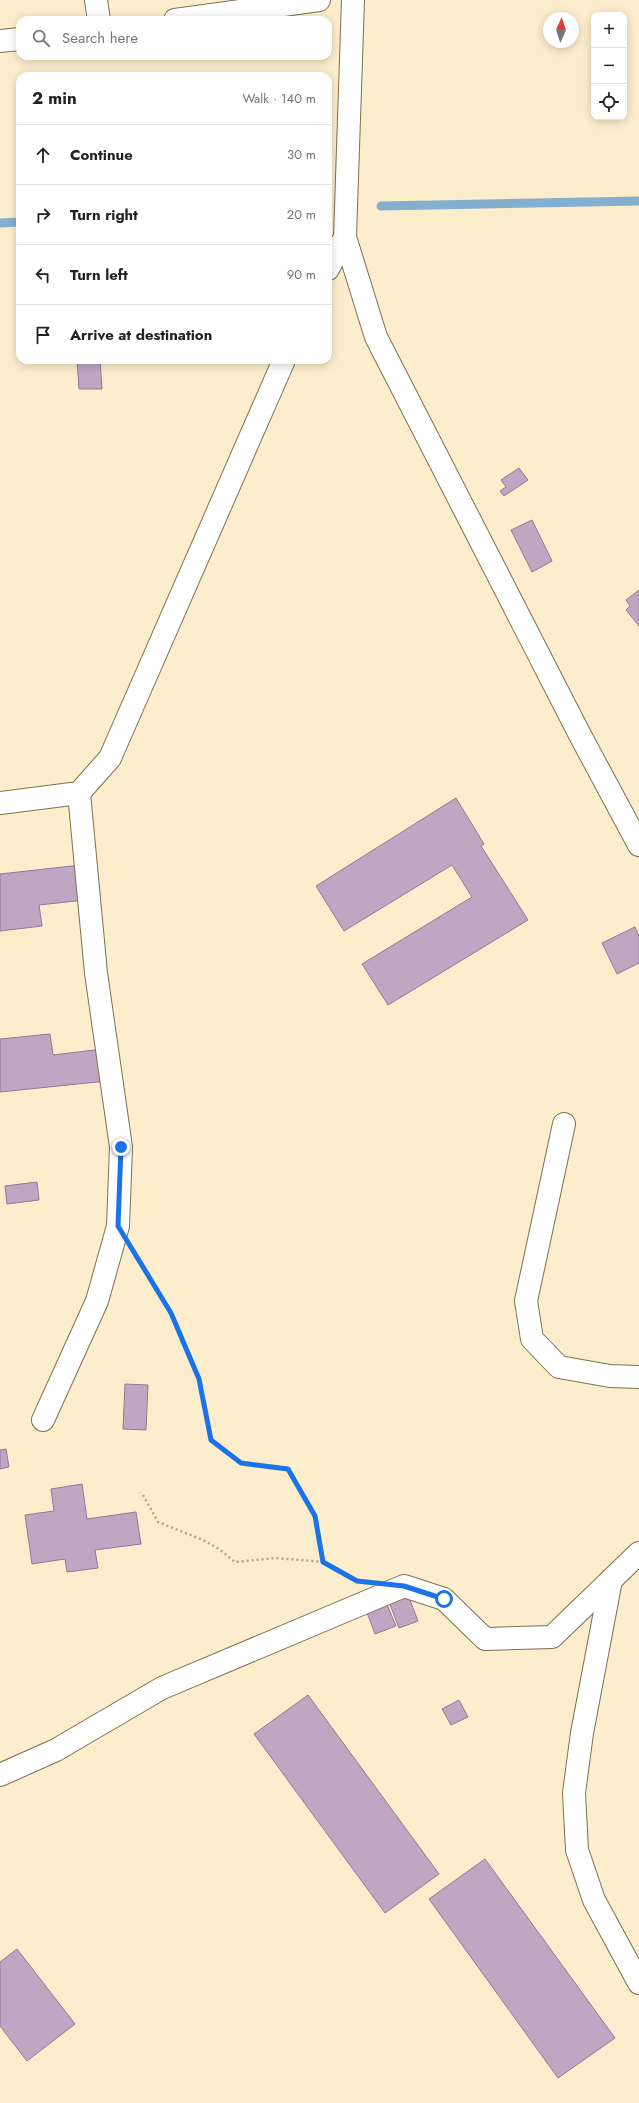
<!DOCTYPE html>
<meta charset="utf-8">
<style>
:root{--surface:#fff;--page:#f2f2f2;--text:#222;--muted:#767676;--line:#e0e0e0}
body{margin:0;font-family:Jost,sans-serif;background:var(--page);color:var(--text)}
.controls{position:absolute;right:12px;top:12px;display:grid;overflow:hidden;border-radius:8px;box-shadow:0 2px 10px #0003}
.controls button{width:36px;height:36px;display:grid;place-items:center;padding:0;border:0;border-bottom:1px solid var(--line);background:var(--surface);color:var(--text);font:20px sans-serif}
.compass{position:absolute;left:543px;top:12px;width:36px;height:36px;border-radius:50%;background:var(--surface);box-shadow:0 2px 10px #0003;rotate:3deg}
.stop{position:absolute;width:12px;height:12px;margin:-9px;border:3px solid #1a73e8;border-radius:50%;background:#fff}
.stop.end{background:#1a73e8;border-color:#fff;box-shadow:0 1px 4px #0008}
.list{margin:0;padding:0;list-style:none}
h2{display:flex;justify-content:space-between;align-items:center;height:52px;margin:0;padding:0 16px;font-size:17px}
h2 small{font-size:13px;font-weight:400;color:var(--muted)}
.list li{display:grid;grid-template-columns:26px 1fr auto;gap:12px;align-items:center;box-sizing:border-box;height:60px;padding:0 16px;border-top:1px solid var(--line)}
.list b{display:block;font-size:15px;white-space:nowrap}
.list em{font-size:13px;font-style:normal;color:var(--muted)}
.icon{flex:none;width:22px;height:22px;fill:none;stroke:currentColor;stroke-width:2;stroke-linecap:round;stroke-linejoin:round}
.map{position:relative;flex:none;width:639px;height:2103px;overflow:hidden}
.search{position:absolute;background:var(--surface);box-shadow:0 2px 10px #0003;left:16px;top:16px;width:316px;height:44px;display:flex;align-items:center;gap:10px;box-sizing:border-box;padding:0 14px;border-radius:12px;color:var(--muted);font-size:15px}
.panel{position:absolute;background:var(--surface);box-shadow:0 2px 10px #0003;left:16px;top:72px;width:316px;height:292px;border-radius:12px}
.map>svg:first-child{display:block}
</style>
<div class="map">
<svg width="639" height="2103" viewBox="0 0 639 2103">
<rect width="100%" height="100%" fill="#fceecc"/>
<g fill="none" stroke-linecap="round" stroke-linejoin="round">
<g stroke="#85afce" stroke-width="9">
<polyline points="381,206 639,201"/>
<polyline points="0,223 20,222"/>
</g>
</g>
<g fill="#bfa7c3" stroke="#907a95">
<polygon points="77,360 100,360 102,389 79,389"/>
<polygon points="519,468 528,480 504,496 500,491 506,487 501,480"/>
<polygon points="532,520 552,561 532,572 511,530"/>
<polygon points="639,590 639,626 626,610 630,606 626,600"/>
<polygon points="456,798 484,844 481,846 528,920 388,1005 362,964 472,897 452,865 344,931 316,886"/>
<polygon points="81,865 85,900 39,905 42,926 0,931 0,874"/>
<polygon points="635,927 639,936 639,963 617,974 602,943"/>
<polygon points="50,1034 53,1055 103,1049 107,1081 0,1092 0,1039"/>
<polygon points="37,1182 39,1200 7,1204 5,1186"/>
<polygon points="125,1384 148,1385 146,1430 123,1429"/>
<polygon points="6,1449 9,1467 0,1469 0,1450"/>
<polygon points="82,1484 87,1519 136,1512 141,1544 95,1550 98,1568 67,1572 65,1559 32,1564 25,1515 54,1511 51,1489"/>
<polygon points="408,1595 418,1621 399,1628 389,1602"/>
<polygon points="386,1602 396,1626 375,1634 366,1610"/>
<polygon points="308,1695 439,1874 385,1913 254,1734"/>
<polygon points="459,1700 468,1717 451,1725 442,1709"/>
<polygon points="485,1859 615,2038 558,2078 429,1899"/>
<polygon points="17,1949 75,2024 27,2061 0,2026 0,1962"/>
</g>
<g fill="none" stroke-linecap="round" stroke-linejoin="round">
<defs>
<g id="minor">
<polyline points="96,0 99,20"/>
<polyline points="353,0 345,237 376,337 580,735 639,845"/>
<polyline points="175,20 319,0"/>
<polyline points="0,41 20,39"/>
<polyline points="328,269 345,237"/>
<polyline points="0,803 79,793 110,758 284,360"/>
<polyline points="564,1124 526,1301 532,1339 559,1367 610,1376 639,1377"/>
<polyline points="43,1420 97,1301 118,1226 121,1147 96,973 79,793"/>
<polyline points="611,1580 582,1733 574,1793 577,1850 594,1900 639,1983"/>
<polyline points="0,1775 56,1750 162,1688 404,1586 444,1599 485,1639 552,1637 639,1553"/>
</g>
</defs>
<use href="#minor" stroke="#7e7152" stroke-width="24"/>
<g stroke="#afa48a" stroke-width="2.5" stroke-dasharray="2 3" stroke-linecap="butt">
<polyline points="138,1259 171,1313 199,1379 211,1440 241,1463 287,1469 315,1516 323,1562 353,1579"/>
<polyline points="143,1495 158,1522 203,1540 219,1549 235,1562 275,1558 323,1562"/>
</g>
<use href="#minor" stroke="#fff" stroke-width="22"/>
</g>
<g fill="none" stroke-linecap="round" stroke-linejoin="round">
<polyline stroke="#1a73e8" stroke-width="5" points="121,1147 118,1226 171,1313 199,1379 211,1440 241,1463 288,1469 315,1516 323,1562 357,1581 404,1586 444,1599"/>
</g>
</svg>
<div class="controls">
<button>+</button>
<button>−</button>
<button><svg class="icon" aria-label="locate" viewBox="0 0 24 24"><circle cx="12" cy="12" r="6"/><path d="M12 2v4M12 18v4M2 12h4M18 12h4"/></svg></button>
</div>
<svg class="compass" viewBox="-18 -18 36 36"><path d="M0-13l5 13h-10z" fill="#e53935"/><path d="M0 13l5-13h-10z" fill="#767676"/></svg>
<div class="stop" style="left:444px;top:1599px"></div>
<div class="stop end" style="left:121px;top:1147px"></div>
<div class="search"><svg class="icon" aria-label="search" viewBox="0 0 24 24"><circle cx="10" cy="10" r="6"/><path d="M15 15l6 6"/></svg>Search here</div>
<section class="panel">
<h2>2 min<small>Walk · 140 m</small></h2>
<ul class="list">
<li><svg class="icon" aria-label="ahead" viewBox="0 0 24 24"><path d="M12 20V5M6 11l6-6 6 6"/></svg><div><b>Continue</b></div><em>30 m</em></li>
<li><svg class="icon" aria-label="right" viewBox="0 0 24 24"><path d="M7 20v-9h11M14 6l5 5-5 5"/></svg><div><b>Turn right</b></div><em>20 m</em></li>
<li><svg class="icon" aria-label="left" viewBox="0 0 24 24"><path d="M17 20v-9H6M10 6l-5 5 5 5"/></svg><div><b>Turn left</b></div><em>90 m</em></li>
<li><svg class="icon" aria-label="arrive" viewBox="0 0 24 24"><path d="M6 21V4h12l-3 4 3 4H6"/></svg><div><b>Arrive at destination</b></div></li>
</ul>
</section>
</div>
